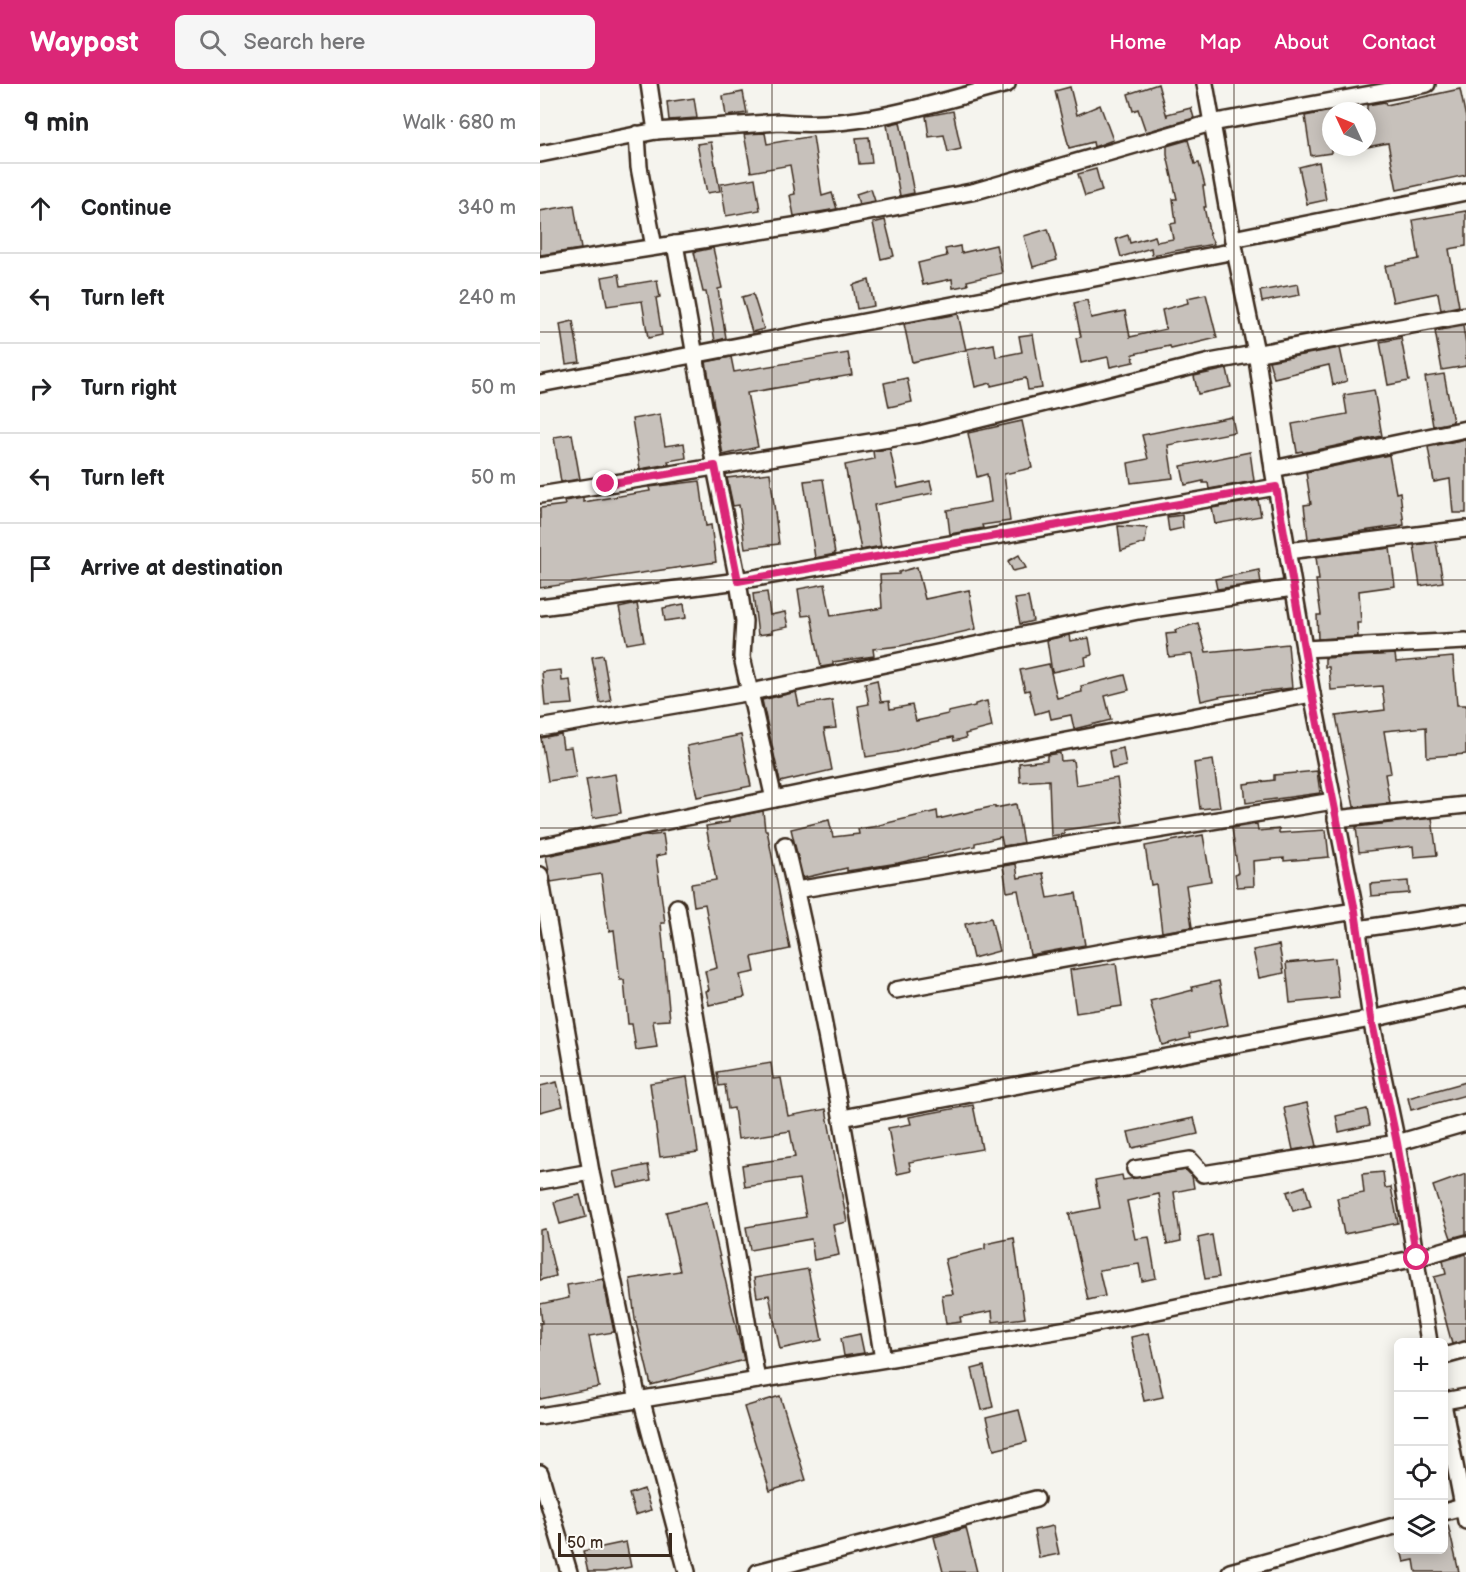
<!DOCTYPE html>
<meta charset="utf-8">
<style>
:root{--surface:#fff;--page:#f6f6f6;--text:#202124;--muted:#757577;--line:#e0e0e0;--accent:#db2777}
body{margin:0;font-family:"Balsamiq Sans",sans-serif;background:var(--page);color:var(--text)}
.controls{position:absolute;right:18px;bottom:18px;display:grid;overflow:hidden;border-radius:9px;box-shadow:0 3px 15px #0003}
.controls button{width:54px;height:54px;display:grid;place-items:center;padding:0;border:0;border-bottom:2px solid var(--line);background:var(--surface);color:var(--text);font:30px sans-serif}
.compass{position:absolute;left:782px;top:18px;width:54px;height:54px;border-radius:50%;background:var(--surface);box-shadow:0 3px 15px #0003;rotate:314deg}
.scale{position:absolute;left:18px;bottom:15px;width:114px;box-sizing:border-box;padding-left:6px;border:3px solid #3b2a1e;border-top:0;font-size:16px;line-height:21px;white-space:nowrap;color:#3b2a1e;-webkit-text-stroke:4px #fdfcf7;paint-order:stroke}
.stop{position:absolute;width:18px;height:18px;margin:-14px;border:4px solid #db2777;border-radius:50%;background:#fff}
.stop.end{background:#db2777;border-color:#fff;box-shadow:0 2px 6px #0008}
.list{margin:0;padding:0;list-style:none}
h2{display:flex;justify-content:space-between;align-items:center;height:78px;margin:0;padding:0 24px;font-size:26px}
h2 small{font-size:20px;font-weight:400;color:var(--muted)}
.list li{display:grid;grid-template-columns:39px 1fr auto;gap:18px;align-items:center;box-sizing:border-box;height:90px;padding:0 24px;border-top:2px solid var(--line)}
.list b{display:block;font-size:22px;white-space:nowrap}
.list em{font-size:20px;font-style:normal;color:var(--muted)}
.icon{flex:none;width:33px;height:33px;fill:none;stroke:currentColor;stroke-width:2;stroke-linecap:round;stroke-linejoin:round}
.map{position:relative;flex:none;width:926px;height:1488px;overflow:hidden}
header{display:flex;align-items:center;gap:36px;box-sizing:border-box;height:84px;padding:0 30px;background:var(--accent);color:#fff}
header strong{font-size:28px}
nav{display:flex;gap:33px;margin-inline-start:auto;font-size:21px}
.search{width:420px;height:54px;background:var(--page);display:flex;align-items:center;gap:15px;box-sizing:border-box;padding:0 21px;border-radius:9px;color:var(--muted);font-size:22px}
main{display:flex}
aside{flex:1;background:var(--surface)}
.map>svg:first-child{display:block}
</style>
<header>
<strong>Waypost</strong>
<div class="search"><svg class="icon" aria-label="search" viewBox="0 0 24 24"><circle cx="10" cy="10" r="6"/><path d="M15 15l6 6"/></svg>Search here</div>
<nav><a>Home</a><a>Map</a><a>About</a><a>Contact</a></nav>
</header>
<main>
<aside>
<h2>9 min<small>Walk · 680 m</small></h2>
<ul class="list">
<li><svg class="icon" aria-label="ahead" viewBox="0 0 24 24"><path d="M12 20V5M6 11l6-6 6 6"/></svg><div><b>Continue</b></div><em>340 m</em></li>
<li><svg class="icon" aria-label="left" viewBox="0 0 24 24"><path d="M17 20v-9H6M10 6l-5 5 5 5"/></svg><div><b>Turn left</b></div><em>240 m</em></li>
<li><svg class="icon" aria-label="right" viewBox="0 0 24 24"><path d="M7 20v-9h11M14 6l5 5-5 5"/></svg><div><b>Turn right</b></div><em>50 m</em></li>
<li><svg class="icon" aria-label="left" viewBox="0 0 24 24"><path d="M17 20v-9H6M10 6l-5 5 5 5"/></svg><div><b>Turn left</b></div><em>50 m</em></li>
<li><svg class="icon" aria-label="arrive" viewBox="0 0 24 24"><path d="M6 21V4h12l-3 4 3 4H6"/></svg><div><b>Arrive at destination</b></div></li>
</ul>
</aside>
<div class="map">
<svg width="926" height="1488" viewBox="0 0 926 1488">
<rect width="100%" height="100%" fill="#f5f4ee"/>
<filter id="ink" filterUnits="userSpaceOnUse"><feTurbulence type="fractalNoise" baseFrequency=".0167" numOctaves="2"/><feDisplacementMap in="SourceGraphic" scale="12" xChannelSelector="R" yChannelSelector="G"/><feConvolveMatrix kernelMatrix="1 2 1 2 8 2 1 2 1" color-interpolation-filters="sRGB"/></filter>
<g filter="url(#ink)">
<g fill="#c7c1bb" stroke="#3b2a1e" stroke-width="1.5">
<polygon points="618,0 627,33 627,30 651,24 654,34 606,48 598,25 593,27 588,10"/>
<polygon points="530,3 537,31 560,21 573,56 554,63 553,58 529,64 515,7"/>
<polygon points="920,5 926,34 926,91 857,106 848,59 827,63 827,21 845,18 846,21"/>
<polygon points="203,8 207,29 186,32 183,12"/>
<polygon points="154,14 157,34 129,36 127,18"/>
<polygon points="413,27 421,65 408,68 404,51 389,53 386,32"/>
<polygon points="791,27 791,69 771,72 765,32"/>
<polygon points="360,38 374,109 360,112 347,41"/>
<polygon points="225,49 227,60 273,52 282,112 292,109 297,125 254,132 250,111 255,110 250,81 211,88 204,50"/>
<polygon points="329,53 332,79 319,80 316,54"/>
<polygon points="648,56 655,80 659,79 665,102 663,102 666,123 664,123 670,152 674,160 612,171 611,164 581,173 576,155 588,151 590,159 615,152 617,158 633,155 630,140 636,139 633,115 637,115 627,71 627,62"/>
<polygon points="171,58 180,107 167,109 157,60"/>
<polygon points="779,78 786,116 767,120 759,83"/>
<polygon points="556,85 562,107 545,112 538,90"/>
<polygon points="215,94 220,126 186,132 181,100"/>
<polygon points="331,105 335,117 319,120 316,110"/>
<polygon points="34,121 41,165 0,171 0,127"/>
<polygon points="926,127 926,162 909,165 919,222 901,226 898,209 853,218 845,182 879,175 873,136"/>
<polygon points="345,136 354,172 341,175 333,139"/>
<polygon points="508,145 517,176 493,183 484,152"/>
<polygon points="456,161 462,189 427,197 428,201 413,204 412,195 383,201 378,179 407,172 405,165 420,162 421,169"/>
<polygon points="173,164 182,204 178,205 186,254 175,257 166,208 163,208 154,168"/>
<polygon points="79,190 81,202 117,196 120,213 116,214 122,251 108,254 102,217 67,222 62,193"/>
<polygon points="329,196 334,222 317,225 313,201"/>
<polygon points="758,200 760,211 722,218 720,207"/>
<polygon points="213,210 224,245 212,248 202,213"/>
<polygon points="666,210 677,254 631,265 630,262 593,270 594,278 570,283 568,273 541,279 536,254 541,253 534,219 547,216 551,234 585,227 590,253 626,245 622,226 648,219 647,214"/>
<polygon points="418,230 426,266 372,278 364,240"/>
<polygon points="33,237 40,278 26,280 20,240"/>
<polygon points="923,242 926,261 926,282 902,286 895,247"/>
<polygon points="493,250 502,304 488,306 486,294 451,302 451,299 435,303 427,265 454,260 456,273 482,268 479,252"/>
<polygon points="861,254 869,297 848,301 840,258"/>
<polygon points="800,264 807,297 793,301 789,281 734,294 729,277"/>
<polygon points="308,269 312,291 207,309 218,363 183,371 166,278 191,273 194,288"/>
<polygon points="687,285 691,303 658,310 654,292"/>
<polygon points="904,290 913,338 893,342 885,293"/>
<polygon points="367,294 372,318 349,323 344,299"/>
<polygon points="834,306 842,352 763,369 762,367 757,368 752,340 807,330 804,311"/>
<polygon points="120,330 125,362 144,359 146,374 128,377 129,380 100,385 92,335"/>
<polygon points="692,333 695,348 628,361 633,394 591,399 588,379 608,375 602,351"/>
<polygon points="482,337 492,384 464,390 470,437 442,441 443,444 410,450 407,426 451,418 447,390 437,393 428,349"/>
<polygon points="32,350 40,395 21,398 14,353"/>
<polygon points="926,355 926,429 913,429 910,395 894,398 888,363"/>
<polygon points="350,365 358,404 390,397 393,409 334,421 341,462 321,466 305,381 334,375 333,367"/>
<polygon points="710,368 714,397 669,405 668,399 663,399 663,397 645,401 641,382"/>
<polygon points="849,371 856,409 860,408 864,441 768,455 764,421 771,420 766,388"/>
<polygon points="230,389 239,460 205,464 199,421 193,422 187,394"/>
<polygon points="283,395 295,470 275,474 264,397"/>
<polygon points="160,397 166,442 171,441 176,478 0,504 0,424 25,421 24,417 43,414 43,418 110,407 109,403"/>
<polygon points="718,416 721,432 675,440 672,424"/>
<polygon points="642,431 643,444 629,447 627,433"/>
<polygon points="578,442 607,444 605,459 581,467"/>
<polygon points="896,458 903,498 880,502 874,461"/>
<polygon points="850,464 855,502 819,507 821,539 817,539 818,553 778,555 777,531 781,531 776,496 779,496 776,473"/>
<polygon points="479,471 486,484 473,487 468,477"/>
<polygon points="377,483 385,515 429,506 436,545 360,562 333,565 334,572 293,578 293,581 281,583 271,531 262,532 258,505 285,500 291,532 342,524 340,491 359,490 359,488"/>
<polygon points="719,486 721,499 677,505 675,495"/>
<polygon points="227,508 230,531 245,528 248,543 232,546 232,549 218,551 213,510"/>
<polygon points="488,513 493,537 480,540 475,515"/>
<polygon points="97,520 104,557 87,560 79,524"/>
<polygon points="144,520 146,534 125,537 123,524"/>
<polygon points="658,539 666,568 748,560 752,604 683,612 661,617 652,570 629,573 626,550 636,549 635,546"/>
<polygon points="529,551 530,557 549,554 552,571 545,573 546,581 512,588 507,556"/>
<polygon points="855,570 856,578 913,573 917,621 926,621 926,670 887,673 886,643 844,647 851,689 845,690 850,719 814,723 796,632 845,626 842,602 791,606 789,583 785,583 785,574"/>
<polygon points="63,571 71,617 60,619 52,573"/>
<polygon points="509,580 517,614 542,608 541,602 585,591 589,606 565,612 571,636 534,645 531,631 511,635 509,626 495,630 489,606 485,607 480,586"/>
<polygon points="21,586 22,597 30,596 33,620 5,622 2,588"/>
<polygon points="337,596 341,618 349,617 350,625 372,621 376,637 408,630 408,628 435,622 435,620 447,617 452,643 425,650 426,654 414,657 413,653 380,660 381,661 357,668 326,673 318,622 329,620 325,599"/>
<polygon points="256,608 259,622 292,616 296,644 284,645 292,686 240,698 222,616"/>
<polygon points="21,650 23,664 31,663 36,693 8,697 1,654"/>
<polygon points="201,651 211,702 157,713 147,662"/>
<polygon points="583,664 586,682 572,685 569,667"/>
<polygon points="520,669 521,677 533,676 536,701 577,694 583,738 524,746 524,750 511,752 509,696 480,698 479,679 507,676 507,671"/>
<polygon points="673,676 680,723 660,725 654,679"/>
<polygon points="777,687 780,709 706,719 704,700 734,696 734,691"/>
<polygon points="75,690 81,729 53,734 46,695"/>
<polygon points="476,720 483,759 463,762 461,753 435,759 435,762 358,779 307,787 307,784 263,794 251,745 289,736 293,753 319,750 318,745 339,742 339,741 397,727 398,735 455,722 455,724"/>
<polygon points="223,727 225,746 227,746 250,865 212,873 215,888 200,891 205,913 169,921 166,907 169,906 165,887 177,884 165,820 154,822 151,800 176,796 166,742 189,738 189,734"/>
<polygon points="892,734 897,771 874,773 873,762 819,768 816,743"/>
<polygon points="717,740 718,747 739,745 739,749 786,746 789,773 744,777 744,774 713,777 714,802 697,803 695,790 698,789 692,744"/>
<polygon points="123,750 126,770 116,772 125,839 121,839 130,936 113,937 117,963 96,966 92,940 88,940 84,896 80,896 74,846 69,847 61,790 11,798 6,772 97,753"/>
<polygon points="663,751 671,797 646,801 652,843 622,848 616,800 611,801 605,762"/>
<polygon points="476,780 478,794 503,789 508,814 536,809 545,861 490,871 478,806 467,808 463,782"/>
<polygon points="868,797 869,809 831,812 830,800"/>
<polygon points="451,834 459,867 433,874 425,840"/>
<polygon points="739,861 744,889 719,894 713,866"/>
<polygon points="795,874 799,914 750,919 746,879"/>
<polygon points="576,879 582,922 536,929 530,886"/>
<polygon points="679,897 688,941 649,950 650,954 622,961 610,917 653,906 652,903"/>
<polygon points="231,979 233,995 241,994 248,1032 286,1025 307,1138 293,1141 299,1171 274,1176 271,1155 210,1166 206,1143 266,1133 259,1095 205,1103 202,1081 255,1073 250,1047 198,1055 194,1024 188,1025 185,1001 179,1002 177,988"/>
<polygon points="147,993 158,1068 120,1073 110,999"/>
<polygon points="17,998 23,1022 0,1028 0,1002"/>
<polygon points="926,998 926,1011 871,1026 868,1014"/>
<polygon points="767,1019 777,1062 753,1066 744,1024"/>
<polygon points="433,1021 442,1065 369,1078 371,1087 357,1090 348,1044 371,1040 369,1033"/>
<polygon points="827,1025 830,1041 799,1048 796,1032"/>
<polygon points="654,1034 658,1050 592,1064 588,1048"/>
<polygon points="108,1081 111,1096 77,1103 73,1088"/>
<polygon points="646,1086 652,1092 654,1104 634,1108 641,1157 627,1160 619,1110 587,1117 595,1155 609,1153 616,1194 602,1197 599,1180 559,1186 565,1212 548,1216 529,1130 560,1124 555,1096 582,1091 583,1096"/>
<polygon points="843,1088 845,1104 851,1103 858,1139 804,1150 797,1114 824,1109 822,1090"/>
<polygon points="926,1090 926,1150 911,1154 893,1102"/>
<polygon points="765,1102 771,1122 753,1127 747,1108"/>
<polygon points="40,1111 46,1133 20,1140 14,1118"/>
<polygon points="167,1118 204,1276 111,1301 95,1235 90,1195 140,1187 126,1128"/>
<polygon points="5,1145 16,1192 0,1196 0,1146"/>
<polygon points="672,1151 679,1193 665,1195 658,1154"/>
<polygon points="474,1154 485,1234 453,1238 452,1227 420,1233 421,1238 406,1240 402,1211 413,1210 405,1175 445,1165 445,1160"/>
<polygon points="926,1170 926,1257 912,1260 894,1193 906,1190 903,1177"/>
<polygon points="268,1185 282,1256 240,1265 229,1211 217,1213 214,1194"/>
<polygon points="63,1195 74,1248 49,1252 59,1303 0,1315 0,1239 2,1239 0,1220 29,1214 27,1201"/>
<polygon points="609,1249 623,1313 604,1317 591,1253"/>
<polygon points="320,1250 324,1269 304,1272 301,1254"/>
<polygon points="444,1282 453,1323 442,1326 432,1285"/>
<polygon points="240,1312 266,1396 230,1407 204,1323"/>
<polygon points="479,1326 487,1358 454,1366 446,1334"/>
<polygon points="104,1405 111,1426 95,1431 89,1410"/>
<polygon points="903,1441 908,1441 919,1488 876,1488 874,1476 864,1478 861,1466 903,1466"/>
<polygon points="513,1442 519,1470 499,1474 494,1446"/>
<polygon points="426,1444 437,1488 403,1488 394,1453"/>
<polygon points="86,1458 91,1483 65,1488 48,1488 43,1467"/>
</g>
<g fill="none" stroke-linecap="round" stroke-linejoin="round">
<defs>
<g id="minor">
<polyline points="109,0 116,47"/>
<polyline points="665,0 695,167 716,268 733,385 772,610 815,827 831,935 857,1059 889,1258"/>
<polyline points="97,50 99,83 114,163"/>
<path d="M0 70 116 47 240 38C318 46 393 19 467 0"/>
<polyline points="693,155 926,108"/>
<polyline points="135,160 175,383 198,497 204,537 202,573 234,715"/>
<polyline points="0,181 279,138 436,107 671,39 887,0"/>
<polyline points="0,300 695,167"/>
<polyline points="733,385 926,345"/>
<polyline points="0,411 380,350 670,278 926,231"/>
<polyline points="747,467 926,445"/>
<polyline points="0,523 198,497 736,403"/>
<polyline points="764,565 926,557"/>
<polyline points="0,644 211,608 598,527 753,504"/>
<polyline points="796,735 926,721"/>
<path d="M245 761C286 931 314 1103 343 1275"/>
<polyline points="0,763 391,683 772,610"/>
<polyline points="0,791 51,1088 98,1316"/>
<polyline points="256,806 793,717"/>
<polyline points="137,823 217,1296"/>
<polyline points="818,845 926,829"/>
<polyline points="356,906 601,861 815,827"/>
<polyline points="302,1034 831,935 926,914"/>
<polyline points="595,1085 650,1076 663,1090 857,1059 926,1039"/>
<polyline points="0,1097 51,1088"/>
<polyline points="904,1272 926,1266"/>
<polyline points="101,1314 147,1488"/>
<polyline points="904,1317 926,1313"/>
<polyline points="904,1325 926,1437"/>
<polyline points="0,1332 534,1244 877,1174 926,1160"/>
<polyline points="0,1389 29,1488"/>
<polyline points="904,1428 926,1422"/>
<polyline points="218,1488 496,1415"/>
<polyline points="690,1488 858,1441"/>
</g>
</defs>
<use href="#minor" stroke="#3b2a1e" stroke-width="20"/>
<use href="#minor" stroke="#fdfcf7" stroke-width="15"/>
</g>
</g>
<g fill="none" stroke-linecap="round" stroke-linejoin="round" filter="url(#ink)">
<polyline stroke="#db2777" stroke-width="8" points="66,400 175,382 198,497 736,403 772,610 815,827 831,934 857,1059 877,1174"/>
</g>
<path fill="none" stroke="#3b2a1e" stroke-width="1.5" stroke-opacity="0.55" d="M232 0V1488M463 0V1488M694 0V1488M0 248H926M0 496H926M0 744H926M0 992H926M0 1240H926"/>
</svg>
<div class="controls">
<button>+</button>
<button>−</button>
<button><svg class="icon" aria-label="locate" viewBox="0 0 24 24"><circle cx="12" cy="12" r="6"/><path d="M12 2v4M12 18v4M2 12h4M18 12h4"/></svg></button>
<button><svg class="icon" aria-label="layers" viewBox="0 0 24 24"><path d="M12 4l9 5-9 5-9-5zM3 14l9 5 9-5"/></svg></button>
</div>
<svg class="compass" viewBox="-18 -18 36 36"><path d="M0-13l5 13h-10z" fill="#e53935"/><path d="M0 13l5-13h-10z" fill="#757577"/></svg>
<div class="scale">50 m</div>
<div class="stop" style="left:877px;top:1174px"></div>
<div class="stop end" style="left:66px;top:400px"></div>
</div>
</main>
